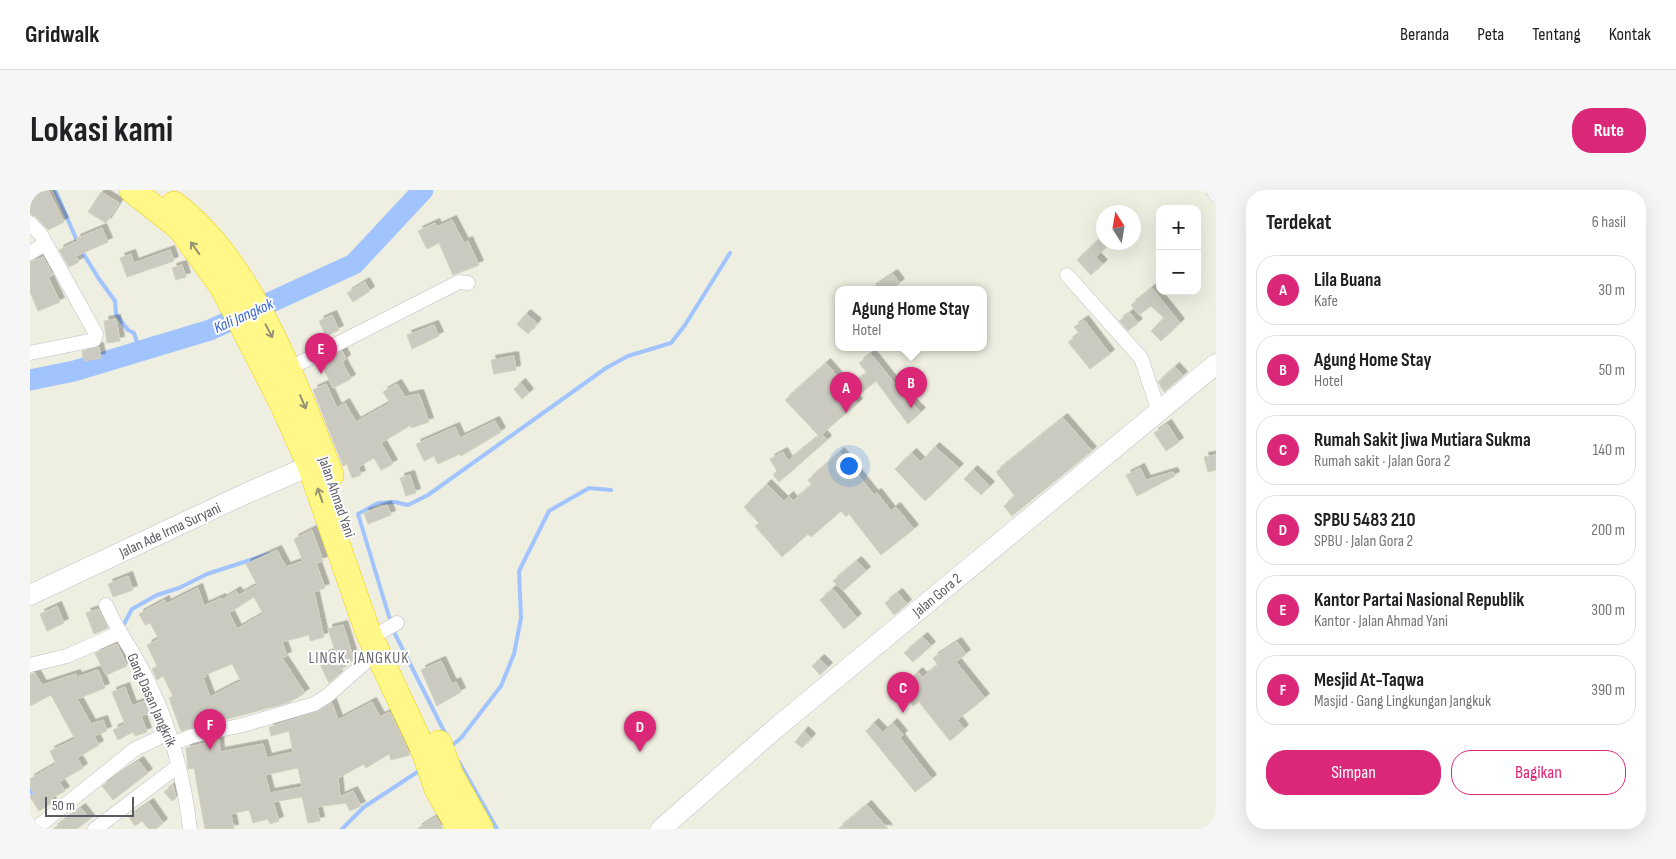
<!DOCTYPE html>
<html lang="id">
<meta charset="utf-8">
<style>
:root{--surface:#fff;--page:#f6f6f6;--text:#202124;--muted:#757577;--line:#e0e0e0;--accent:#db2777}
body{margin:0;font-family:"Sofia Sans Condensed",sans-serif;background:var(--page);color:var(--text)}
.controls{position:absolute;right:15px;top:15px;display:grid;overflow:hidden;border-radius:10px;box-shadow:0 5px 20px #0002}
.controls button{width:45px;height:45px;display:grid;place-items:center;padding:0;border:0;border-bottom:1px solid var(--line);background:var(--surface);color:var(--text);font:25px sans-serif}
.compass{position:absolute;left:1066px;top:15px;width:45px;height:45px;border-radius:50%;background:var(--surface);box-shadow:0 5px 20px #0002;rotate:349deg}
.scale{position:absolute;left:15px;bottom:12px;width:89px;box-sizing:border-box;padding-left:5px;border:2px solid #5a5c64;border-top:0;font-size:14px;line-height:18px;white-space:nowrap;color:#5a5c64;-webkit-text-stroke:4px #fff;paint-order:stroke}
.you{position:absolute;left:818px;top:275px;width:18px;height:18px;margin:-12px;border:4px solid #fff;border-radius:50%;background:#1a73e8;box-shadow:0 0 0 8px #1a73e833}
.badge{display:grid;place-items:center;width:32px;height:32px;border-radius:50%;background:var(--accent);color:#fff;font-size:16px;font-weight:700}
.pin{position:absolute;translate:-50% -41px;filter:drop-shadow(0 1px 2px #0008)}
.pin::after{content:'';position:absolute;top:26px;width:18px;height:15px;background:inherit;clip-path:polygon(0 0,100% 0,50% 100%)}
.popup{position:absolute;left:805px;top:96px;width:152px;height:65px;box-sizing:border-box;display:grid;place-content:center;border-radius:10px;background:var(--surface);filter:drop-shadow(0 1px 4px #0005);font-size:16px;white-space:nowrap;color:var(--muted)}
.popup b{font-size:19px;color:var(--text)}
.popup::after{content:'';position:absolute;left:50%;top:100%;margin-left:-10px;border:10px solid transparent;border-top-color:var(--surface)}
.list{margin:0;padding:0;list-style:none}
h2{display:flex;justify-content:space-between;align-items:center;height:65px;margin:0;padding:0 20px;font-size:21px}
h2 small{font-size:16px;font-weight:400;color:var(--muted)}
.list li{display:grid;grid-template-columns:32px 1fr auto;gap:15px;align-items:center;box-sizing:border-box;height:70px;margin:0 10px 10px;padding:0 10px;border:1px solid var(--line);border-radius:20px}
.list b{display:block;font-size:19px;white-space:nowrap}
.list p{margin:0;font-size:16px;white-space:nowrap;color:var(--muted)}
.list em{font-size:16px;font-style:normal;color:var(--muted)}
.actions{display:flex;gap:10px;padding:15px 20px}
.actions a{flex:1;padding:11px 0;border:1px solid var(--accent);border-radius:20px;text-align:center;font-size:18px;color:var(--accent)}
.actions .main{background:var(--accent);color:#fff}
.map{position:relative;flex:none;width:1186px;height:639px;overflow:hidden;border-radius:20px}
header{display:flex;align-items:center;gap:30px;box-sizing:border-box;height:70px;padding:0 25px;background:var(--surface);border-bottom:1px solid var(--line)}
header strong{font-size:24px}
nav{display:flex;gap:28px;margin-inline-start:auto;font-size:18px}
.intro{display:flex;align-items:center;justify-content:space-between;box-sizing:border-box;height:120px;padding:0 30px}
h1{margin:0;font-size:35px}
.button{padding:12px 22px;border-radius:20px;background:var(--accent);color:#fff;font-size:18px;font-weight:700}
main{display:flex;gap:30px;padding:0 30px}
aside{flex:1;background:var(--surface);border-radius:20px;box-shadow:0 5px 20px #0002}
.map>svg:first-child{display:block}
</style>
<header>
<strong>Gridwalk</strong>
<nav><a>Beranda</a><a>Peta</a><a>Tentang</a><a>Kontak</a></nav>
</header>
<div class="intro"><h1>Lokasi kami</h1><a class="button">Rute</a></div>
<main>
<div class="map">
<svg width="1186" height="639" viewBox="0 0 1186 639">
<defs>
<filter id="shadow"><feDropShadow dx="4.5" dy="-4.5" stdDeviation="0" flood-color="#0004"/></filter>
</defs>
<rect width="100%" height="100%" fill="#eeeee1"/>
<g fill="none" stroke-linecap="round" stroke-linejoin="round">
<g stroke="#a1c4ff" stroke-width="4">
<polyline points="25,0 48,53"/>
<polyline points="51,60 69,89 85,111 86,124 98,140 104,143 110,161"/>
<polyline points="361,433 328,324 348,313 365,312 378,315 398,305 576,178 598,166 641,153 655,135 700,63"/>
<polyline points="90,437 94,434 102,419 127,405 149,398 177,384 239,364"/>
<polyline points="363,440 416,545"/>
<polyline points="419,558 431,548 471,496 484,464 491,428 489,381 519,321 559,298 581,300"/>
<polyline points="429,572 467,639"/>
<polyline points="0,600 5,609"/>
<polyline points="312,639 334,617 392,579"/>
</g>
<polyline stroke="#a1c4ff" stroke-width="21" points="0,190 44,181 180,140 324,74 393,0"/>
</g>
<g fill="#cbcac0" stroke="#d4d1bf" fill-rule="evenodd" filter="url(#shadow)">
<polygon points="4,0 18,0 34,32 18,40 6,27 0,24 0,2"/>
<polygon points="71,2 89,13 76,33 58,22"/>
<polygon points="422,30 434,53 438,51 449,75 423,85 409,53 397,59 388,41 405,33 407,37"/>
<polygon points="72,38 78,52 46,66 49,72 39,77 29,60 47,51 46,49"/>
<polygon points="1074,45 1074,52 1081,52 1066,67 1073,74 1061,85 1047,70"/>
<polygon points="140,60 144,71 97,87 90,68 101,64 104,73"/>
<polygon points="13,67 23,85 18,87 30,112 8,121 0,102 0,72"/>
<polygon points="152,75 156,87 146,90 142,78"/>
<polygon points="863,84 870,93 862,99 841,99"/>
<polygon points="335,92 340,101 323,112 317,103"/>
<polygon points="1122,98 1150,133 1131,151 1121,141 1134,128 1121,116 1109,125 1101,115"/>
<polygon points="1100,123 1108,133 1098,141 1089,131"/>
<polygon points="496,124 507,133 498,144 487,134"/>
<polygon points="302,125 309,140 296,146 289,131"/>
<polygon points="86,129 90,151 77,153 74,131"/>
<polygon points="1054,130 1080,164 1060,179 1038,152 1050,144 1044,137"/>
<polygon points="404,135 409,146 382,159 377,145"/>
<polygon points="69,157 71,168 54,171 52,161"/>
<polygon points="312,161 316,169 312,172 321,189 303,198 290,172"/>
<polygon points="841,164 881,214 882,213 891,222 878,234 846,191 824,209 828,213 792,244 797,250 749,292 743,285 747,281 740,269 753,262 758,271 789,246 755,210 796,173 818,198 837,183 829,173"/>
<polygon points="484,166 486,180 464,184 461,170"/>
<polygon points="1145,177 1153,186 1134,202 1128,192"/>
<polygon points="491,193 499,203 492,209 484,199"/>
<polygon points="296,194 307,218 315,213 326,232 360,213 353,202 367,194 375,207 389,204 399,232 381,238 381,235 351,253 363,274 351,280 344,268 328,277 331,285 322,288 317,274 313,276 283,200"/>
<polygon points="1033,228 1062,261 982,326 974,316 985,306 966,282"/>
<polygon points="465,231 471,242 431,266 430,264 408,274 404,266 394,271 386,254 425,237 430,248"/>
<polygon points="1137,234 1149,252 1136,261 1124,243"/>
<polygon points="905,257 929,278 895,311 865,279 882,263 891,272"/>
<polygon points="810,262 844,305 847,303 861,321 866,317 884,339 851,365 819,324 816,327 811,321 781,347 778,344 752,367 725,336 729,333 714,317 737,294 754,311 759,306 763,311 782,295 778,290"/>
<polygon points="1186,265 1186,280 1178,282 1174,267"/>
<polygon points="1110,278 1116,290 1143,282 1145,286 1107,306 1096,285"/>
<polygon points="943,280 960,296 951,305 934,289"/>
<polygon points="380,285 386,303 376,306 370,288"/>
<polygon points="357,315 361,325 338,334 334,323"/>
<path d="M282 340 293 371 286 373 295 398 284 402 294 447 280 451 279 445 252 452 257 466 252 468 275 503 258 513 151 541 139 508 143 506 133 486 127 490 122 479 127 476 117 455 129 449 120 433 115 435 109 424 135 410 136 414 168 398 174 416 191 408 192 410 206 401 209 405 227 395 216 374 247 360 256 377 273 371 264 349ZM224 407 233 424 207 439 199 423ZM202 474 211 491 180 507 173 488 176 487 175 485Z"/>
<polygon points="827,371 836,381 813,401 803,391"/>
<polygon points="98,386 103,400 83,407 78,394"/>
<polygon points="803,399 827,428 814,439 790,410"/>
<polygon points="868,403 877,414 864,425 855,413"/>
<polygon points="27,416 34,433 17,441 10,424"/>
<polygon points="68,419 78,438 64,444 56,423"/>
<polygon points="313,435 324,470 307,483 308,485 299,493 287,468 305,461 298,439"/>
<polygon points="893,447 901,456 883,472 874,463"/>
<polygon points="927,452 936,464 926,472 955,508 927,530 934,539 920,551 889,512 883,516 878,508 876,498 881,489 888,482 893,487 908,475 903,468"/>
<polygon points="87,454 97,476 76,485 65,463"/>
<polygon points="790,469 798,477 790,485 782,476"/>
<polygon points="411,471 422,494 426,492 431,502 407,516 391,480"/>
<polygon points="68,480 75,498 47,509 61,534 73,530 77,541 64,546 69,555 47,568 53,578 29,592 35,601 20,609 22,613 9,621 0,607 4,604 0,597 0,589 26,574 20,561 45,549 21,505 0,516 0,484 5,483 12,495 46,484 47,487"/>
<polygon points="95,497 102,516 117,510 122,522 111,526 117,542 105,546 103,542 88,550 83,540 95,534 82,502"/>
<path d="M342 512 350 527 360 522 380 565 361 570 359 564 336 578 334 574 308 588 310 607 323 601 331 616 320 621 316 613 287 617 290 631 278 633 272 607 243 612 249 631 240 634 238 629 223 633 219 620 201 624 204 639H175L164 578 158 579 156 558 189 549 190 562 233 554 237 568 263 562 259 541 241 546 239 537 286 522 302 513 308 530ZM268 578 272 597 240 603 235 585Z"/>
<polygon points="844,533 853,542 863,533 873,545 870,548 902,589 885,602 836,541"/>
<polygon points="774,541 781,548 772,558 765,552"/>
<polygon points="109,571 118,583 83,610 72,596"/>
<polygon points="143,595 146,608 142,611 134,602"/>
<polygon points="119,613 133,633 126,639 119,639 112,631 105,636 99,627"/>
<polygon points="837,615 858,639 808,639"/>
<polygon points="51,618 60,629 47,639 23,639"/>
<polygon points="406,627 413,639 387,639"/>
</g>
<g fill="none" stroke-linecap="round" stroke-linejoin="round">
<defs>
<g id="street">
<polyline points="1183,0 1186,5"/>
<polyline points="0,33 11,45 66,144 64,150 0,163"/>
<polyline points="0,63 15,54"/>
<polyline points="1037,85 1111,168 1129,222"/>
<polyline points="258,179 429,92 438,93"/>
<path d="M76 415C84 434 94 448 104 465 135 518 153 579 160 639"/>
<polyline points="353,441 367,433"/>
<polyline points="0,475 37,466 89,443"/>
<polyline points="144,553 162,546 213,535 284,514 297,506 347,462"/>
<polyline points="5,639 105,559 139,543"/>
<polyline points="65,639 148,576"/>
</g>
<g id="secondary">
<polyline points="0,405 217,303 280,276"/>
<polyline points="631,639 746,538 1186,174"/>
</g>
<g id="highway">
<polyline points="102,0 150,38 193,98 252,213 280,276 338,442 394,561 407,599 430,639"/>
<path d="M144 14C223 73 265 195 301 285"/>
<polyline points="409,553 421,585 451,639"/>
</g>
</defs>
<use href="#street" stroke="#bebfc6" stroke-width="15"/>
<use href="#secondary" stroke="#bec0c9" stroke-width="21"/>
<use href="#highway" stroke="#f0d100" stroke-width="26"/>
<use href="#street" stroke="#fff" stroke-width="14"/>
<use href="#secondary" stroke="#fff" stroke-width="20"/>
<use href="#highway" stroke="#fff788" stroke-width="25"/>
</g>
<defs><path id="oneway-shaft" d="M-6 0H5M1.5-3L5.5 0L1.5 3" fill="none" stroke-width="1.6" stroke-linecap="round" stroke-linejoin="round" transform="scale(1.25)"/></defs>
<g stroke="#949271">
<use href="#oneway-shaft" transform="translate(165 58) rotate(-126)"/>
<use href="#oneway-shaft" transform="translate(239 141) rotate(62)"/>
<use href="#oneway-shaft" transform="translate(273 212) rotate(67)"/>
<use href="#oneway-shaft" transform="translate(290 305) rotate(-109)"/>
</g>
<g text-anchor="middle" stroke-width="4" stroke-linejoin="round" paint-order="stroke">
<g font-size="15" fill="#5a5c64" stroke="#fff">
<text transform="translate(307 307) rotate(71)" y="5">Jalan Ahmad Yani</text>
<text transform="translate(140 340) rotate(-25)" y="5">Jalan Ade Irma Suryani</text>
<text transform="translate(907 405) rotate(-40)" y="5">Jalan Gora 2</text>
<text transform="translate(122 510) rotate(66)" y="5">Gang Dasan Jangkrik</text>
</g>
<g font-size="16" font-style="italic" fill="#3765cf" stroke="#fff">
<text transform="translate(213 125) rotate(-24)" y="6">Kali Jangkok</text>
</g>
<g font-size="16" letter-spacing="1" fill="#6b6e76" stroke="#fff">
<text x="329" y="473">LINGK. JANGKUK</text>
</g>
</g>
</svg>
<div class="controls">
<button>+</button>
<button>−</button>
</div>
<svg class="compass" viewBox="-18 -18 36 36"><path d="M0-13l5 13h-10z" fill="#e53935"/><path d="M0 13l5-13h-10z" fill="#757577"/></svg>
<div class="scale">50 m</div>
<div class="you"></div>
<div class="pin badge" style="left:816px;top:223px">A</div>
<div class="pin badge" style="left:881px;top:218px">B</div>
<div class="popup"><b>Agung Home Stay</b>Hotel</div>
<div class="pin badge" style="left:873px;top:523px">C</div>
<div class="pin badge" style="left:610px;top:562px">D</div>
<div class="pin badge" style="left:291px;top:184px">E</div>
<div class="pin badge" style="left:180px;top:560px">F</div>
</div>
<aside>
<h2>Terdekat<small>6 hasil</small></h2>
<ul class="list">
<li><span class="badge">A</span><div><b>Lila Buana</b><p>Kafe</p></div><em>30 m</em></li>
<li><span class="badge">B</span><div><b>Agung Home Stay</b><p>Hotel</p></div><em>50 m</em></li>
<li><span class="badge">C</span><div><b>Rumah Sakit Jiwa Mutiara Sukma</b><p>Rumah sakit · Jalan Gora 2</p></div><em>140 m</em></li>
<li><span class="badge">D</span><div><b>SPBU 5483 210</b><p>SPBU · Jalan Gora 2</p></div><em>200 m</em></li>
<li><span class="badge">E</span><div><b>Kantor Partai Nasional Republik</b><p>Kantor · Jalan Ahmad Yani</p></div><em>300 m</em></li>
<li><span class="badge">F</span><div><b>Mesjid At-Taqwa</b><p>Masjid · Gang Lingkungan Jangkuk</p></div><em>390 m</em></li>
</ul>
<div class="actions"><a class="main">Simpan</a><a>Bagikan</a></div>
</aside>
</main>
